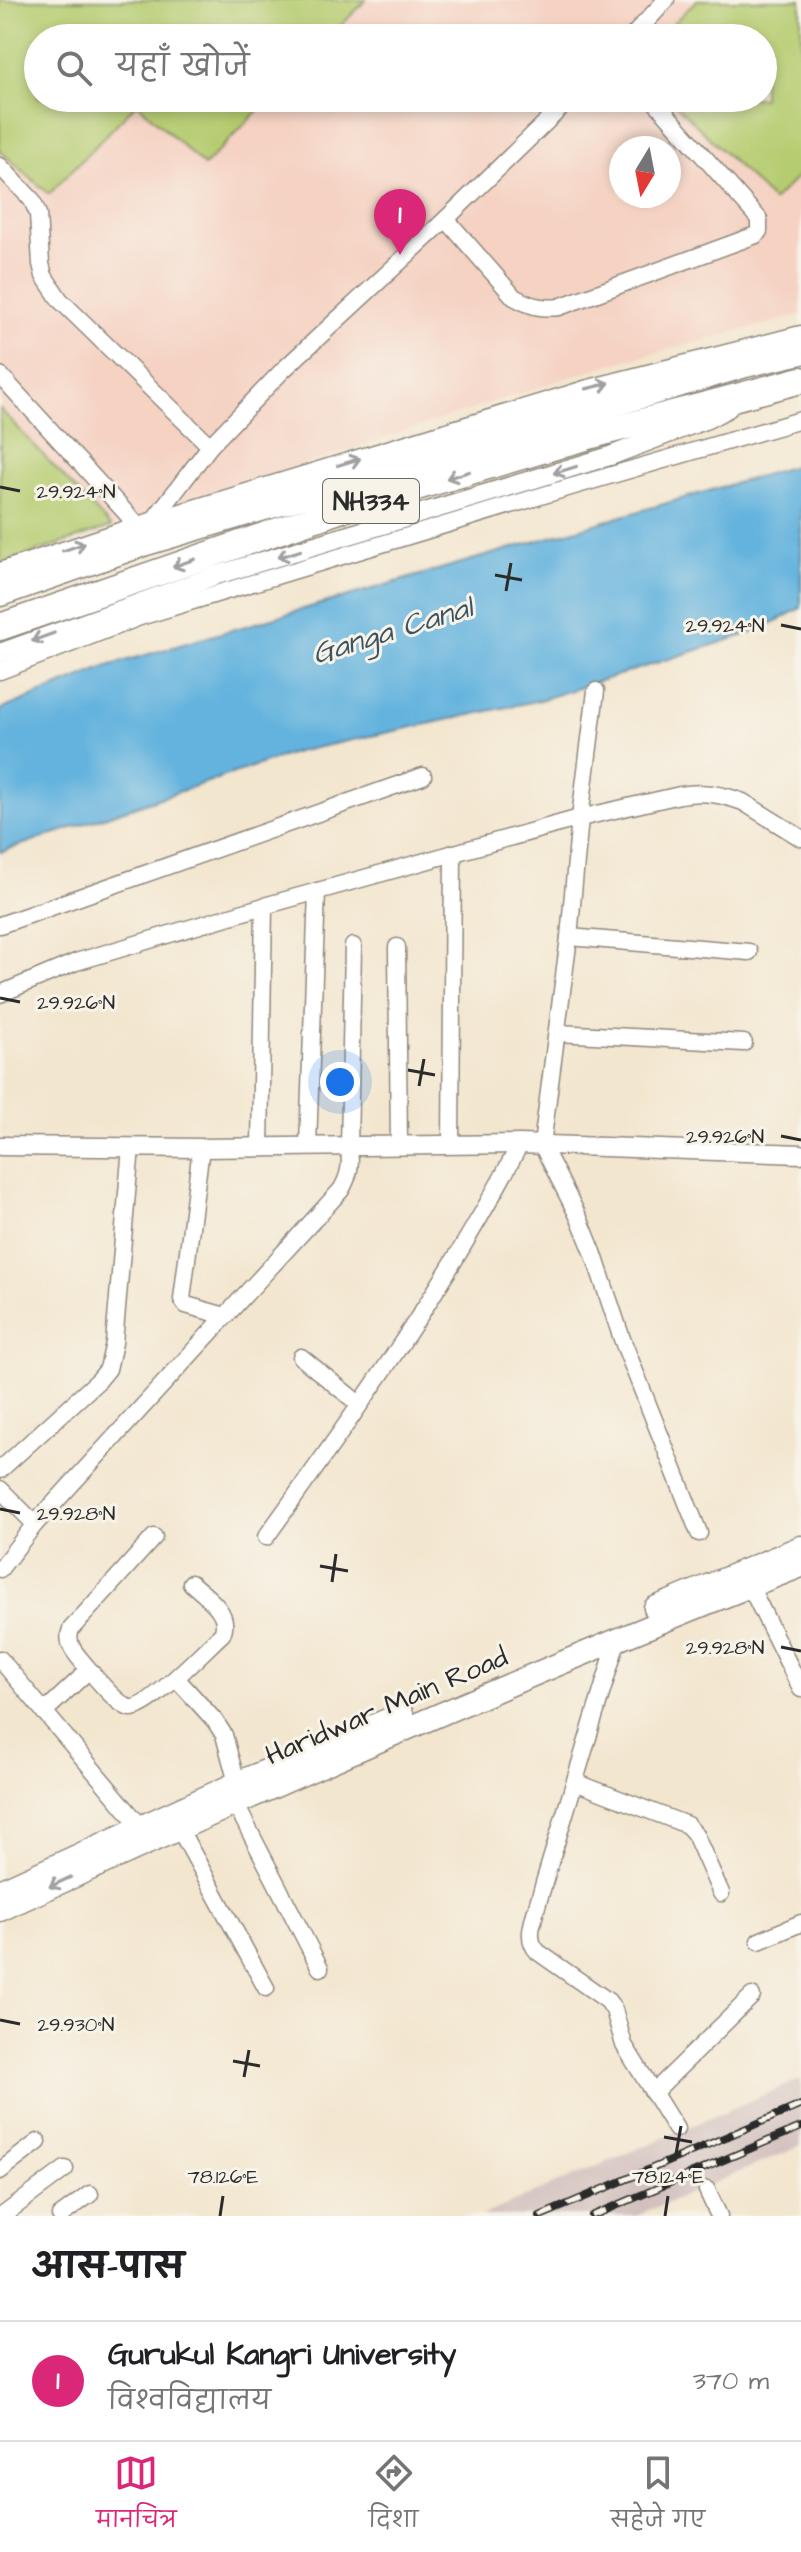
<!DOCTYPE html>
<html lang="hi">
<meta charset="utf-8">
<style>
:root{--surface:#fff;--page:#f2f2f2;--text:#202124;--muted:#757577;--line:#e0e0e0;--accent:#db2777}
body{margin:0;font-family:"Architects Daughter","Playpen Sans Deva",sans-serif;background:var(--page);color:var(--text)}
.compass{position:absolute;left:609px;top:136px;width:72px;height:72px;border-radius:50%;background:var(--surface);box-shadow:0 4px 12px #0003;rotate:190deg}
.you{position:absolute;left:340px;top:1082px;width:28px;height:28px;margin:-20px;border:6px solid #fff;border-radius:50%;background:#1a73e8;box-shadow:0 0 0 12px #1a73e833}
.badge{display:grid;place-items:center;width:52px;height:52px;border-radius:50%;background:var(--accent);color:#fff;font-size:26px;font-weight:700}
.pin{position:absolute;translate:-50% -66px;filter:drop-shadow(0 2px 4px #0008)}
.pin::after{content:'';position:absolute;top:42px;width:28px;height:24px;background:inherit;clip-path:polygon(0 0,100% 0,50% 100%)}
.list{margin:0;padding:0;list-style:none}
h2{display:flex;justify-content:space-between;align-items:center;height:104px;margin:0;padding:0 32px;font-size:34px}
h2 small{font-size:26px;font-weight:400;color:var(--muted)}
.list li{display:grid;grid-template-columns:52px 1fr auto;gap:24px;align-items:center;box-sizing:border-box;height:120px;padding:0 32px;border-top:2px solid var(--line)}
.list b{display:block;font-size:30px;white-space:nowrap}
.list p{margin:0;font-size:26px;white-space:nowrap;color:var(--muted)}
.list em{font-size:26px;font-style:normal;color:var(--muted)}
.icon{flex:none;width:44px;height:44px;fill:none;stroke:currentColor;stroke-width:2;stroke-linecap:round;stroke-linejoin:round}
.map{position:relative;flex:none;width:801px;height:2216px;overflow:hidden}
.search{position:absolute;background:var(--surface);box-shadow:0 4px 12px #0003;left:24px;right:24px;top:24px;height:88px;display:flex;align-items:center;gap:20px;box-sizing:border-box;padding:0 28px;border-radius:44px;color:var(--muted);font-size:30px}
.sheet{height:224px;background:var(--surface)}
nav{display:flex;justify-content:space-around;align-items:center;box-sizing:border-box;height:112px;border-top:2px solid var(--line);background:var(--surface);font-size:22px;color:var(--muted)}
nav a{display:grid;justify-items:center;gap:4px}
nav .on{color:var(--accent)}
.map>svg:first-child{display:block}
</style>
<div class="map">
<svg width="801" height="2216" viewBox="0 0 801 2216">
<rect width="100%" height="100%" fill="#f7f3e8"/>
<filter id="ink" filterUnits="userSpaceOnUse"><feTurbulence type="fractalNoise" baseFrequency=".0125" numOctaves="2"/><feDisplacementMap in="SourceGraphic" scale="16" xChannelSelector="R" yChannelSelector="G"/><feConvolveMatrix kernelMatrix="1 2 1 2 8 2 1 2 1" color-interpolation-filters="sRGB"/></filter>
<filter id="wash" filterUnits="userSpaceOnUse"><feTurbulence type="fractalNoise" baseFrequency=".006" numOctaves="4" result="noise"/><feDisplacementMap in="SourceGraphic" scale="32" xChannelSelector="R" yChannelSelector="G"/><feGaussianBlur stdDeviation="1.8" result="paint"/><feColorMatrix in="noise" values="0 0 0 0 0 0 0 0 0 0 0 0 0 0 0 0 0 1.4 0 .05"/><feComposite in="paint" operator="in"/></filter>
<g filter="url(#wash)">
<rect width="100%" height="100%" fill="#f3e6cf"/>
<path fill="#f5d2c2" fill-rule="evenodd" d="M0 0H801V315L604 366 0 564ZM38 38H763V98H38ZM621 148H669V196H621Z"/>
<polygon fill="#d1bfbd" points="801,2079 801,2146 636,2216 481,2216"/>
<g fill="#b5cc70" stroke="#707c4e" stroke-width="2">
<polygon points="0,0 366,0 329,38 38,38 38,98 270,98 204,166 137,103 49,194 0,151"/>
<polygon points="697,0 801,0 801,173 773,201 669,98 763,98 763,38 658,38"/>
<polygon points="0,409 111,527 0,564"/>
</g>
<polygon fill="#64b3de" stroke="#486f84" stroke-width="2" points="801,464 801,608 757,631 540,700 296,752 0,852 0,710 108,666"/>
</g>
<g filter="url(#ink)">
<g fill="none" stroke-linecap="round" stroke-linejoin="round">
<defs>
<g id="minor">
<polyline points="631,38 666,0"/>
<polyline points="0,166 32,200 38,214 41,264 44,276 60,300 210,446"/>
<path d="M446 219 514 297C530 306 541 309 559 307L756 235 759 231V219L652 98"/>
<polyline points="0,375 138,526"/>
<polyline points="152,522 210,446 282,371 446,219 571,98"/>
<polyline points="0,671 140,617 557,491 801,420"/>
<polyline points="596,691 580,818 569,937 542,1145 580,1220 593,1252 622,1339 699,1533"/>
<polyline points="0,925 423,776"/>
<polyline points="569,937 749,952"/>
<polyline points="397,947 399,1146"/>
<path d="M0 994 76 962 264 906 580 818 680 795C703 791 721 794 743 802L801 838"/>
<polyline points="557,1033 744,1043"/>
<polyline points="451,1145 453,853"/>
<polyline points="308,1146 317,891"/>
<polyline points="260,1147 264,906"/>
<polyline points="201,1148 182,1299 186,1305 225,1316"/>
<polyline points="301,1357 359,1404"/>
<polyline points="0,1470 99,1380 108,1369 114,1343 131,1147"/>
<polyline points="0,1489 35,1524"/>
<path d="M154 1537 71 1629C65 1644 76 1654 86 1666 93 1675 120 1708 131 1708 149 1709 206 1648 222 1634 232 1612 205 1596 191 1583"/>
<path d="M266 1537C357 1411 448 1283 520 1144"/>
<path d="M0 1569 35 1524 341 1190C350 1175 351 1164 349 1147L353 946"/>
<polyline points="750,1586 801,1689"/>
<path d="M618 1638 537 1906C533 1922 525 1939 538 1952L608 2001 614 2010 624 2045 676 2129"/>
<polyline points="0,1659 141,1827"/>
<polyline points="176,1678 215,1721 224,1735 237,1783"/>
<polyline points="44,1712 89,1670"/>
<polyline points="575,1782 687,1825 695,1834 721,1893"/>
<polyline points="235,1803 320,1968"/>
<polyline points="179,1828 266,1988"/>
<polyline points="759,1941 801,1923"/>
<polyline points="653,2093 752,1996"/>
<polyline points="0,2171 38,2142"/>
<polyline points="707,2190 719,2216"/>
<polyline points="2,2216 65,2169"/>
<polyline points="60,2216 90,2194"/>
</g>
<g id="tertiary">
<polyline points="0,572 138,526 585,390 801,335"/>
<polyline points="0,653 217,575 610,456 707,419 728,408"/>
<polyline points="0,1146 201,1148 520,1144 801,1154"/>
</g>
<g id="secondary">
<polyline points="655,1608 801,1547"/>
<polyline points="0,1891 237,1783 402,1714"/>
<path d="M0 1910C264 1789 530 1672 801 1566"/>
</g>
<g id="trunk">
<polyline points="0,593 146,542 745,364 801,351"/>
<polyline points="0,627 342,509 589,436 801,380"/>
</g>
</defs>
<use href="#minor" stroke="#8f887d" stroke-width="19"/>
<use href="#tertiary" stroke="#8f887d" stroke-width="21"/>
<use href="#secondary" stroke="#8f887d" stroke-width="25"/>
<use href="#trunk" stroke="#8f887d" stroke-width="29"/>
<use href="#minor" stroke="#fff" stroke-width="16"/>
<use href="#tertiary" stroke="#fff" stroke-width="18"/>
<use href="#secondary" stroke="#fff" stroke-width="22"/>
<use href="#trunk" stroke="#fff" stroke-width="26"/>
<defs>
<g id="rail">
<polyline points="540,2216 801,2105"/>
<polyline points="592,2216 801,2127"/>
</g>
</defs>
<use href="#rail" stroke="#2b2b2b" stroke-width="8"/>
<use href="#rail" stroke="#f7f3e8" stroke-width="5" stroke-dasharray="15" stroke-linecap="butt"/>
</g>
<defs><path id="oneway-shaft" d="M-6 0H5M1.5-3L5.5 0L1.5 3" fill="none" stroke-width="1.6" stroke-linecap="round" stroke-linejoin="round" transform="scale(2)"/></defs>
<g stroke="#a0a0a0">
<use href="#oneway-shaft" transform="translate(598 386) rotate(-14)"/>
<use href="#oneway-shaft" transform="translate(349 462) rotate(-17)"/>
<use href="#oneway-shaft" transform="translate(565 470) rotate(163)"/>
<use href="#oneway-shaft" transform="translate(458 475) rotate(163)"/>
<use href="#oneway-shaft" transform="translate(74 547) rotate(-19)"/>
<use href="#oneway-shaft" transform="translate(289 554) rotate(163)"/>
<use href="#oneway-shaft" transform="translate(184 563) rotate(161)"/>
<use href="#oneway-shaft" transform="translate(43 637) rotate(160)"/>
<use href="#oneway-shaft" transform="translate(60 1882) rotate(155)"/>
</g>
</g>
<path fill="none" stroke="#2b2b2b" stroke-width="3" d="M0 487 20 491M495 575 522 580M506 591 511 563M781 625 801 629M0 998 20 1002M408 1070 435 1075M419 1086 424 1059M781 1136 801 1140M0 1509 20 1513M320 1566 348 1571M332 1582 336 1554M781 1647 801 1651M0 2020 20 2024M233 2061 260 2066M244 2077 249 2050M664 2137 692 2142M676 2154 681 2126M220 2216 223 2196M665 2216 668 2196"/>
<g text-anchor="middle" stroke-width="6" stroke-linejoin="round" paint-order="stroke">
<rect fill="#f7f3e8" stroke="#686764" stroke-width="2" x="323" y="479" width="96" height="44" rx="6"/>
<g font-size="26" font-weight="bold" fill="#2b2b2b">
<text x="371" y="510">NH334</text>
</g>
<g font-size="28" fill="#2b2b2b" stroke="#f7f3e8">
<text transform="translate(386 1705) rotate(-23)" y="10">Haridwar Main Road</text>
</g>
<g font-size="30" font-style="italic" fill="#3c5461" stroke="#f7f3e8">
<text transform="translate(392 630) rotate(-17)" y="10">Ganga Canal</text>
</g>
</g>
<g font-size="20" text-anchor="middle" fill="#2b2b2b" stroke="#f7f3e8" stroke-width="6" stroke-linejoin="round" paint-order="stroke">
<text x="76" y="498">29.924°N</text>
<text x="725" y="632">29.924°N</text>
<text x="76" y="1009">29.926°N</text>
<text x="725" y="1143">29.926°N</text>
<text x="76" y="1520">29.928°N</text>
<text x="725" y="1654">29.928°N</text>
<text x="76" y="2031">29.930°N</text>
<text x="223" y="2183">78.126°E</text>
<text x="668" y="2183">78.124°E</text>
</g>
</svg>
<svg class="compass" viewBox="-18 -18 36 36"><path d="M0-13l5 13h-10z" fill="#e53935"/><path d="M0 13l5-13h-10z" fill="#757577"/></svg>
<div class="you"></div>
<div class="pin badge" style="left:400px;top:255px">1</div>
<div class="search"><svg class="icon" aria-label="search" viewBox="0 0 24 24"><circle cx="10" cy="10" r="6"/><path d="M15 15l6 6"/></svg>यहाँ खोजें</div>
</div>
<section class="sheet">
<h2>आस-पास<small></small></h2>
<ul class="list">
<li><span class="badge">1</span><div><b>Gurukul Kangri University</b><p>विश्वविद्यालय</p></div><em>370 m</em></li>
</ul>
</section>
<nav>
<a class="on"><svg class="icon" aria-label="map" viewBox="0 0 24 24"><path d="M3 6l6-2 6 2 6-2v14l-6 2-6-2-6 2zM9 4v14M15 6v14"/></svg>मानचित्र</a>
<a><svg class="icon" aria-label="directions" viewBox="0 0 24 24"><path d="M12 3l9 9-9 9-9-9zM9 14v-3h6M13 9l2 2-2 2"/></svg>दिशा</a>
<a><svg class="icon" aria-label="saved" viewBox="0 0 24 24"><path d="M7 4h10v16l-5-4-5 4z"/></svg>सहेजे गए</a>
</nav>
